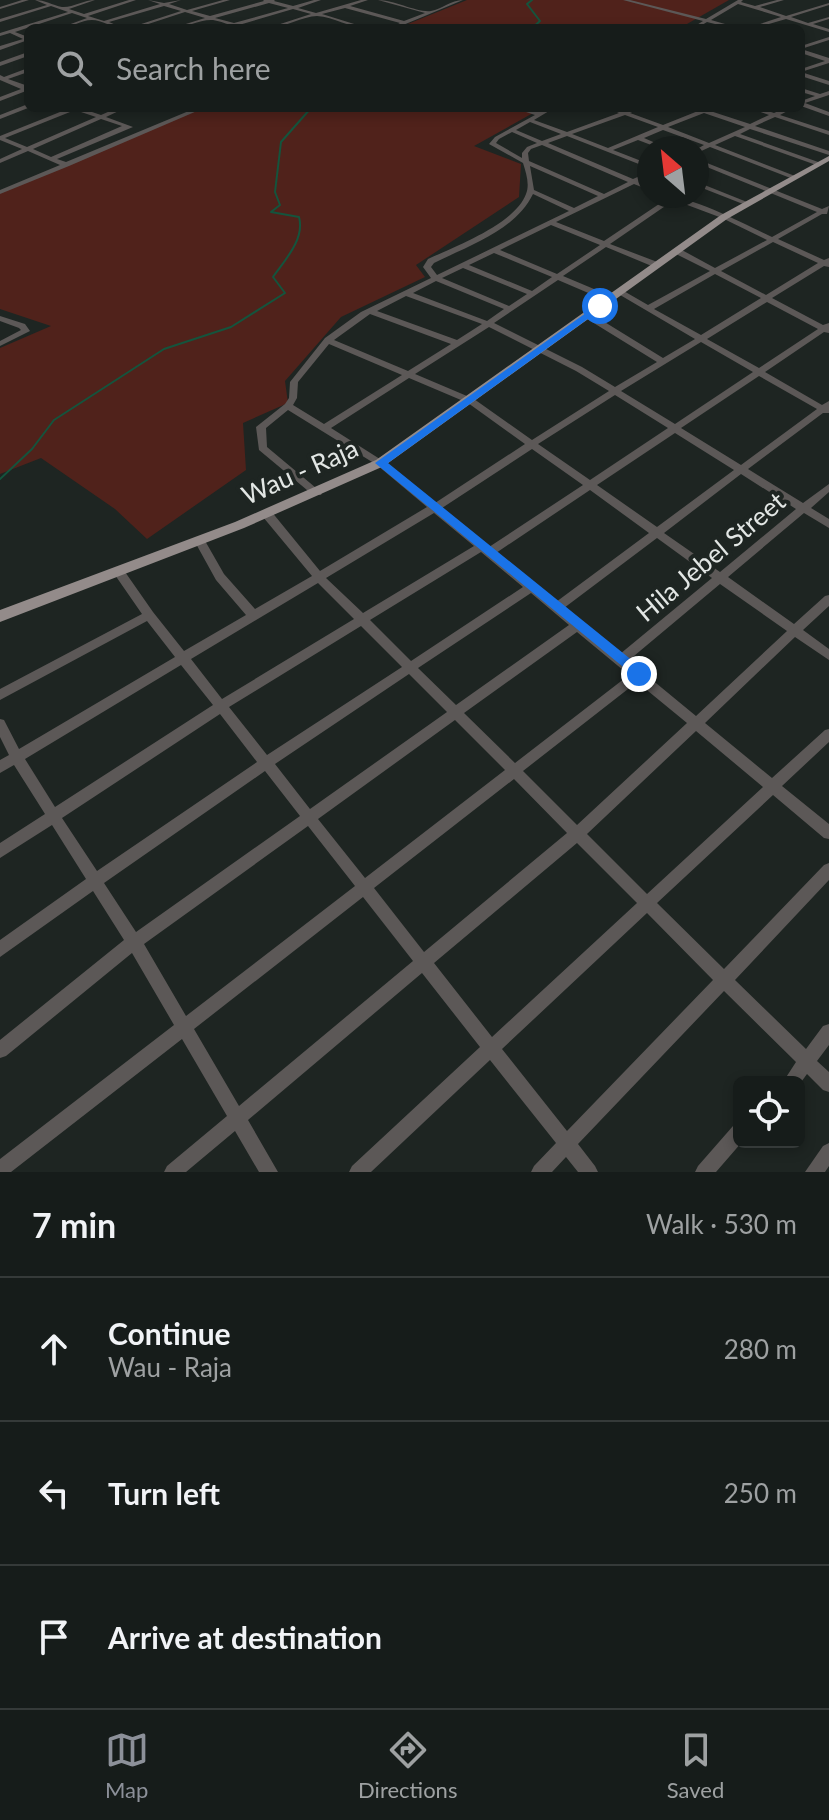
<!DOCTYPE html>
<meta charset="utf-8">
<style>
:root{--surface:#161c1a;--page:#232927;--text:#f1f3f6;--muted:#9ea1a2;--line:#353a39;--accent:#8c9099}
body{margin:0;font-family:Lato,sans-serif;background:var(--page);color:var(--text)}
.controls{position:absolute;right:24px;bottom:24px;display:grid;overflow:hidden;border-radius:12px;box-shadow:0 4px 12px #0003}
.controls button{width:72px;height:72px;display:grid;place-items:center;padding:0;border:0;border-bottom:2px solid var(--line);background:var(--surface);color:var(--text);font:40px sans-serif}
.compass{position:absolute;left:637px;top:136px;width:72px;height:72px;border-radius:50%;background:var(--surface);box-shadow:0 4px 12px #0003;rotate:332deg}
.stop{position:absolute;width:24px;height:24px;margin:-18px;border:6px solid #1a73e8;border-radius:50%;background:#fff}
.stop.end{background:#1a73e8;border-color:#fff;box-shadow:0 2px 8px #0008}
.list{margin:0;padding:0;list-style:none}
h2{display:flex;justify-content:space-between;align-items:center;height:104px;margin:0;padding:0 32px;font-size:34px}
h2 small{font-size:26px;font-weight:400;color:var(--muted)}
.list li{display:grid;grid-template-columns:52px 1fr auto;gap:24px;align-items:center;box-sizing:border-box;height:144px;padding:0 32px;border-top:2px solid var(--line)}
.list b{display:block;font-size:30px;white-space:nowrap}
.list p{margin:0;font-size:26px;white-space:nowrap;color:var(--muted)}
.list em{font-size:26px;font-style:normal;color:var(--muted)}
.icon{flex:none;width:44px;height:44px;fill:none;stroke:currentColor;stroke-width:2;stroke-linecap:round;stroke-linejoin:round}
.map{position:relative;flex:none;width:829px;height:1172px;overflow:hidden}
.search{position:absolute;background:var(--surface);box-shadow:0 4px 12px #0003;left:24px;right:24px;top:24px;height:88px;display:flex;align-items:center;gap:20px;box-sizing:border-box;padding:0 28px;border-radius:12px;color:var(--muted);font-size:30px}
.sheet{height:536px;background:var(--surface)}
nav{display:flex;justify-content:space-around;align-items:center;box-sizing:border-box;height:112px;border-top:2px solid var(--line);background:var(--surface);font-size:22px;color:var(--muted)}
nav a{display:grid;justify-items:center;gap:4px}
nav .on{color:var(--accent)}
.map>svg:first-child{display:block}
</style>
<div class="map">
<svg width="829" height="1172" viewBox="0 0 829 1172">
<rect width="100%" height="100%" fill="#1e2522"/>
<g fill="#50221b">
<polygon points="467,0 729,0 680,28 398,28"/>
<polygon points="202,108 542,108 474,146 521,164 519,197 416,265 425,277 341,317 285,381 288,403 243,423 246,470 147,539 115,509 41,458 0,474 0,348 51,326 0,309 0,192"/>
</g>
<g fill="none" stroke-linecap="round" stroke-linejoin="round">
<g stroke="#14543d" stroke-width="2">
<polyline points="532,0 527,4 540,21 532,28"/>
<path d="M0 479 32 449 54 420 164 349 231 327 285 293 273 277C285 260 305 239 299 217L271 212 280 205 275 192 281 142 311 108"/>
</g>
<g fill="#5c5857" fill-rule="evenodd">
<polygon points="22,0 29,0 0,9 0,7"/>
<path d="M35 0C45 0 52 5 62 7 72 8 84 0 95 0L69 9 84 14 129 0H136L88 16 104 21 160 4 148 0 164 3 181 0 169 4 187 10 223 0H230L192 11 210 16 264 1 263 0H275L274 1 293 6 314 0H321L298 8 316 13 361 0H368L350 6 404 21 425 13 378 0C394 0 418 13 431 11 442 9 451 0 463 0L396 28H390L400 23 345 8 322 14 367 28C350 28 334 17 317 16 303 16 284 28 268 28L311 14 293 9 239 25 246 28C234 28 225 22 213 20 200 19 186 28 173 28L205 18 185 12 136 28H129L181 11 164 6 109 22 123 28C112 28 102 20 92 20 81 20 71 28 60 28L87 18 72 13 15 32 28 37V40L0 50V46L23 39 10 33 0 36V33L68 12 51 6 0 22V19L47 5ZM269 3 288 8 234 23 215 18Z"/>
<polygon points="623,0 630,0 706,19 738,0 743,0 741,2 755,6 777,0 784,0 760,7 786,16 829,3 829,5 791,17 808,23 829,17 829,19 813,24 829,29 829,32 786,19 755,28 748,28 781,17 738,4 711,20 739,28 731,28 707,22 697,28 692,28 703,21"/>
<polygon points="829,37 829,40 801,49 829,58 829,63 801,72 829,81 829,85 801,76 801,69 825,61 801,53 801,46"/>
<polygon points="28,52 28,56 0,66 0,62"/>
<polygon points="28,68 28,72 8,79 28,86 28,92 26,91 0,101 0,97 21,89 0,80 0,75 4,77"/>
<polygon points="801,88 820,94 829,91 829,95 805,103 829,112 829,116 801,106 801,101 815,96 801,92"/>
<polygon points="28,104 28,108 0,119 0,115"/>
<path d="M70 108H80L101 115 117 108H125L106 117 133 127 57 159 66 162 196 108H204L69 166 0 194V190L60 165 28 151 0 163V159L22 149 0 140V136ZM75 110 96 117 27 147 5 138ZM101 119 122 126 51 157 33 149Z"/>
<path d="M514 108H523L539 112 547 108H554L534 120 567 132 619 113 609 108H617L625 111 633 108H641L630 113 663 125 698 111 692 108H701L750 124 769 115 750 108H759L774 113 785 108H793L780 115 829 131V135L775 117 755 126 829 151V155L750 129 740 134 821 163 822 164 819 166 735 136 715 145 795 176 796 177 793 179 710 147 697 153V149L704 145 663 130 644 138 667 148H659L638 140 613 150 649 164V168L567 136 548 143 633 179 649 172V176L639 181 649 186V190L634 184 556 222 604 241 668 198 665 196C692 196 746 225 772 237L817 212 697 163V159L822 209 829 206 827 214H822L778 239 824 260 829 258V267L824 266 772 298 823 325 829 323V333L824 332 765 372 822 405 829 401V413H823L748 469 803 503 829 484V492L811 508 829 519V528L804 513 728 577 794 624 825 596 829 595V606L803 630 829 649V660L795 637 705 723 772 778 825 730 829 729V742L782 786 829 824V839L824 838 773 795 657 903 724 969 824 865 829 863V880L735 980 806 1049 823 1026 829 1024V1045L817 1061 829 1072V1092L823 1090 807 1074 799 1085V1082H783L796 1062 724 991 578 1144 595 1166 598 1172H578L566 1157 552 1172H531L534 1166 556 1143 490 1060 371 1172H349L352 1166 480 1047 422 973 248 1120 278 1172H259L235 1131 186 1172H164L167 1166 227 1116 182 1039 11 1172H0V1159L174 1025 132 953 6 1056 0 1058V1040L124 940 93 891 0 957V940L86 879 52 825 0 858V843L45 814 14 765 0 773V760L9 755 0 737V719L4 720 19 749 175 657 147 621 0 700V689L142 614 115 575 114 572 115 569H123L153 612 184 651 246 615 216 580 195 542 196 539H204L224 574 255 609 312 576 263 517 262 514 263 511H271L320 571 427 507 377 465 288 410 266 428 267 447 322 493 321 495H313L259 450 256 427 285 404 289 398 290 382 325 338 361 312 431 278 423 267 428 259C456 246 515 224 526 194 530 184 526 173 523 163L489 144 495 137 535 115ZM704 113 745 127 709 143 668 127ZM625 115 658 127 608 148 572 134ZM530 122 561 134 542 141 516 130ZM512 132 537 143 527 147 522 153V158L496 143 499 139ZM542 145 628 182 604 194 529 161 528 153 531 149ZM530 166 598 196 574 208 534 190ZM533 194 569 211 437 275 431 267 434 263C468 246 515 231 533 194ZM674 200 722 218 767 240 715 268 680 249H674V253L710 271 648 305 622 290 615 292 695 339 663 358 590 313H584V317L657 362 615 387 582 367 494 323 558 280 607 301H613V297L563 276 606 247 654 267H660V263L610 244ZM551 225 600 245 557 274 500 250ZM773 242 818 263 766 295 721 271ZM494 253 552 277 532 291 469 265ZM463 268 527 294 509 306 442 278ZM715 274 761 298 701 335 654 309ZM436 281 504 309 487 321 413 293ZM406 296 482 324 457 340 377 311ZM767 302 818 329 759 368 707 339ZM370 314 451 344 408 371 334 340ZM489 327 576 371 609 391 532 440 474 399 415 374ZM701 342 753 372 675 424 621 391ZM329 344 402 375 324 424 293 405 297 398 298 382ZM759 376 817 409 741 465 681 428ZM409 378 468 403 525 444 435 503 383 461 331 428ZM615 395 668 428 590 480 538 444ZM675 433 734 470 657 527 597 485ZM532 449 583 485 489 547 442 508ZM741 474 796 509 720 572 664 533ZM590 490 649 533 556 602 496 553ZM434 513 474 546 363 613 326 578ZM657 538 712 578 620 654 564 608ZM481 552 523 587 411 661 370 620ZM318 583 354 619 222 699 191 659ZM720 584 787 631 696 716 645 674 643 671 628 661ZM531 593 569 625 456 705 418 668ZM361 626 402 667 267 755 229 707ZM577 632 629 675 515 763 464 713ZM181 665 213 705 55 807 25 759ZM409 674 447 712 310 809 275 764ZM637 682 687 723 577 825 523 771ZM220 714 257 762 97 871 62 818ZM455 720 505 770 365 878 318 819ZM696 731 763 787 647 894 587 834ZM265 771 300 816 136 932 104 883ZM514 779 567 833 424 952 374 888ZM308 826 355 886 186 1016 144 944ZM577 843 637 903 492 1037 434 963ZM363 897 413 961 239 1106 194 1029ZM647 913 713 980 567 1131 502 1049Z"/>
<polygon points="697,182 747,202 748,203 743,204 697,186"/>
<polygon points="0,316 25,324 30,331 0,346 0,341 21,330 19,328 0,321"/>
<polygon points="739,1123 739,1142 742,1142 716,1172 695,1172 698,1166 733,1126"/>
<polygon points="829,1143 829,1166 825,1172 805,1172 823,1146"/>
</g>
<polygon fill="#938b8a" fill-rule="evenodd" points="829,156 829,161 727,219 384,466 244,528 0,622 0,610 235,522 376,460 721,215"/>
</g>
<polygon fill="#1a73e8" points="600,303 603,308 388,463 644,670 644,678 639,680 375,463"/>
<g text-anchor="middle" stroke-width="8" stroke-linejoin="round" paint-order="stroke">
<g font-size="26" fill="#e2e6e4" stroke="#1e2522">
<text transform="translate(300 472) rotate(-24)" y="9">Wau - Raja</text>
<text transform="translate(711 557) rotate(-40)" y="9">Hila Jebel Street</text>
</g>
</g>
</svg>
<div class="controls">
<button><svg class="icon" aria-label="locate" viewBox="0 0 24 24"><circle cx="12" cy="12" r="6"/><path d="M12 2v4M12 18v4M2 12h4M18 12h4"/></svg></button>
</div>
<svg class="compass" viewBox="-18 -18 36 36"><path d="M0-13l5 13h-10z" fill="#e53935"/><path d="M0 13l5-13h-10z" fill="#9ea1a2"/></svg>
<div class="stop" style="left:600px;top:306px"></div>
<div class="stop end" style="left:639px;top:674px"></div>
<div class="search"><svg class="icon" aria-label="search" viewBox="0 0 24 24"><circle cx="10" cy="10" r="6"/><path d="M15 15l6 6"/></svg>Search here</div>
</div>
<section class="sheet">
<h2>7 min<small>Walk · 530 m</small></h2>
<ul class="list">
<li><svg class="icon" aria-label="ahead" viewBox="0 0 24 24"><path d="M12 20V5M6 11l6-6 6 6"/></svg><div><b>Continue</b><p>Wau - Raja</p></div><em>280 m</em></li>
<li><svg class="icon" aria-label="left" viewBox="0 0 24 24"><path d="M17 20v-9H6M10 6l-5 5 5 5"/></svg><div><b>Turn left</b></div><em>250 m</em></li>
<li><svg class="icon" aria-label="arrive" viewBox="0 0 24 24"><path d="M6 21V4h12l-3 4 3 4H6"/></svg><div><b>Arrive at destination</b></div></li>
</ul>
</section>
<nav>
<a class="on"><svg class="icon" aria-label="map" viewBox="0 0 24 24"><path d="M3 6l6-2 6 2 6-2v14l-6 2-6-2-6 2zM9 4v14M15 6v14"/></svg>Map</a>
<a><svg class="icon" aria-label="directions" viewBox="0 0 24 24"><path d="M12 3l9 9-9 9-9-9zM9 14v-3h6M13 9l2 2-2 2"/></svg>Directions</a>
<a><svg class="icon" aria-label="saved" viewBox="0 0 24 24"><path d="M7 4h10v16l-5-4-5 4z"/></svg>Saved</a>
</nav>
